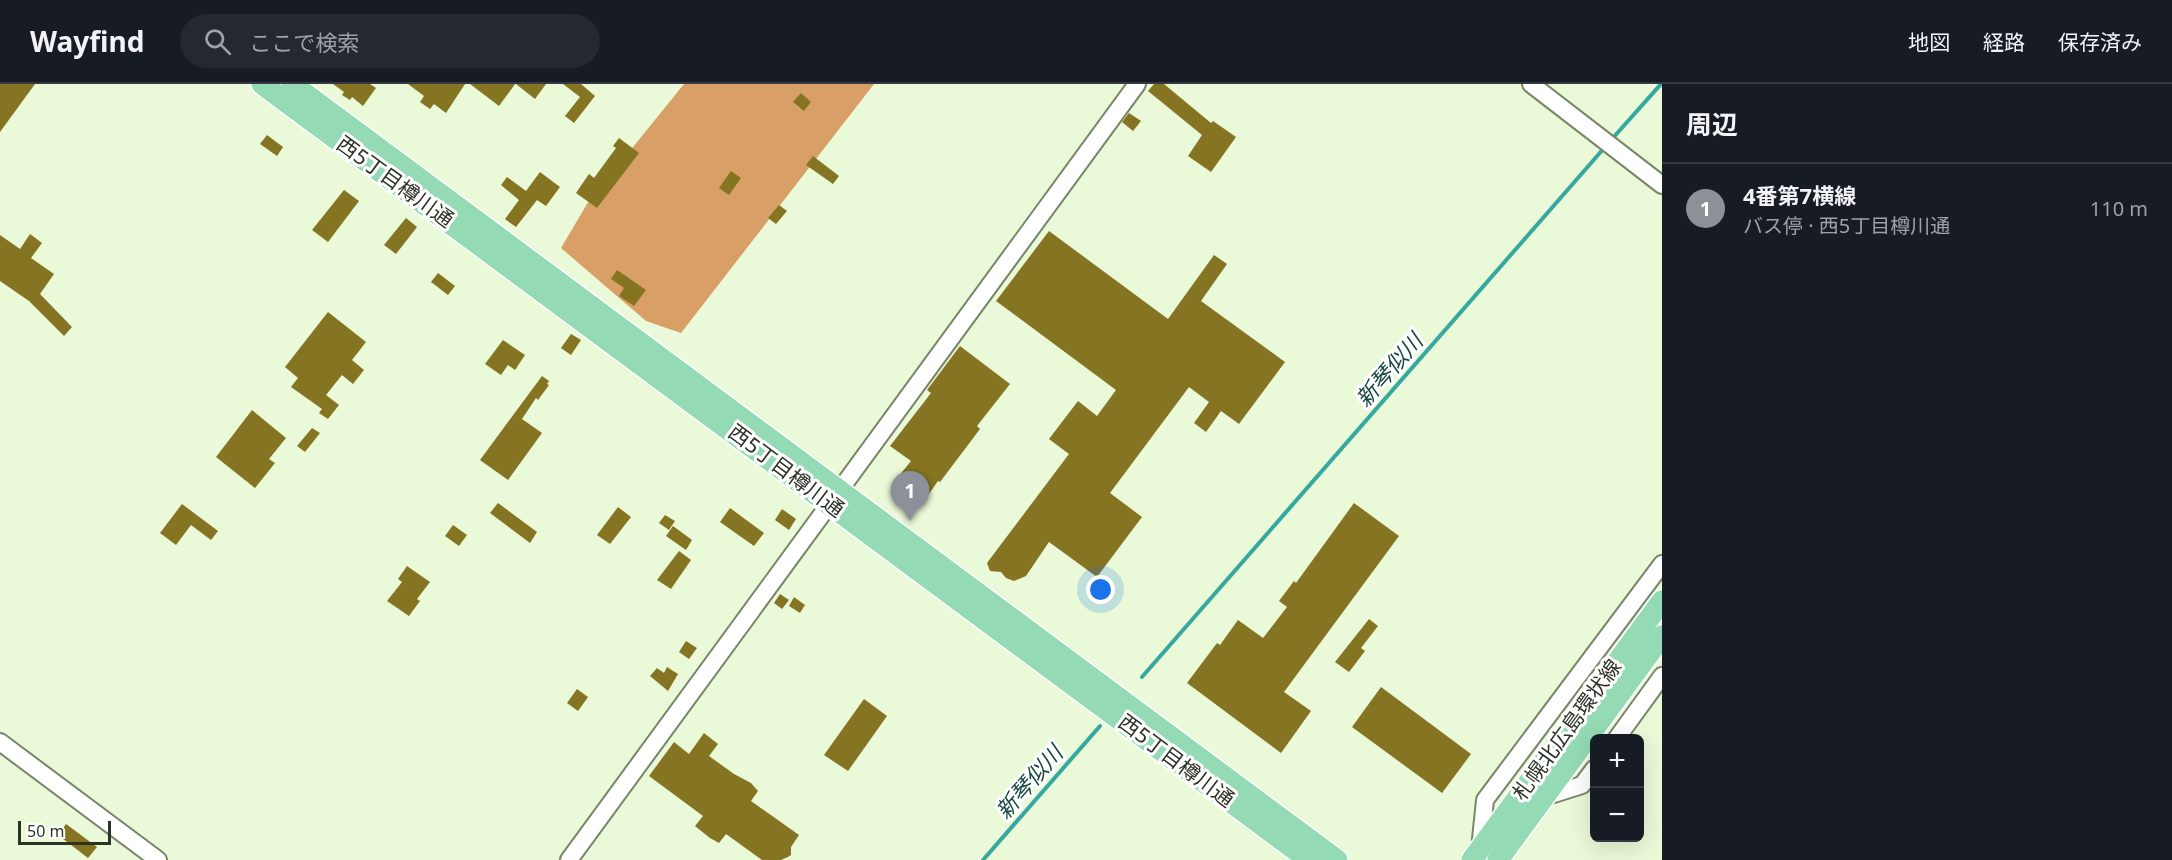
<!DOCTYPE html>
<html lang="ja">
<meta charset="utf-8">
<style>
:root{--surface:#171b24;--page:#242831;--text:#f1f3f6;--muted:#9ea1a6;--line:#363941;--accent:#8c9099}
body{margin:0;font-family:"Noto Sans","Noto Sans JP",sans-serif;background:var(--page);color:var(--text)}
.controls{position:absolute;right:18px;bottom:18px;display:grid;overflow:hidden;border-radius:9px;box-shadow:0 6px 24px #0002}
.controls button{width:54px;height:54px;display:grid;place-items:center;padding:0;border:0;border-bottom:2px solid var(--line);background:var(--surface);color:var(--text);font:30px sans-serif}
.scale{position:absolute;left:18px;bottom:15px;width:93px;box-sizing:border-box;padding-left:6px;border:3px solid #2d3226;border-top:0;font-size:16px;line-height:21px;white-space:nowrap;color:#2d3226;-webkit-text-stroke:4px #fff;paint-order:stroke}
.you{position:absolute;left:1101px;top:506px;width:21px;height:21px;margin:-15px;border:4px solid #fff;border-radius:50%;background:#1a73e8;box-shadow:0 0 0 9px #1a73e833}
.badge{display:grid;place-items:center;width:39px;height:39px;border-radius:50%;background:var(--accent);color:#fff;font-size:20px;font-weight:700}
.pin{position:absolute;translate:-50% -50px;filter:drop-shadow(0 2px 3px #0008)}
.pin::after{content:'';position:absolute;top:32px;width:21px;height:18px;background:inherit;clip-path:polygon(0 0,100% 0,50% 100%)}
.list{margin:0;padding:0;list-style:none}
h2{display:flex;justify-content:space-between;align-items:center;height:78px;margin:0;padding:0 24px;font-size:26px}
h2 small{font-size:20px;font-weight:400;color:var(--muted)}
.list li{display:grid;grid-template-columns:39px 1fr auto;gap:18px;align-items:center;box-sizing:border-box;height:90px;padding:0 24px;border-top:2px solid var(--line)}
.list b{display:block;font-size:22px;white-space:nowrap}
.list p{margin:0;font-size:20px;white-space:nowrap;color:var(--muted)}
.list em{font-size:20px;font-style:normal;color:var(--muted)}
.icon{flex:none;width:33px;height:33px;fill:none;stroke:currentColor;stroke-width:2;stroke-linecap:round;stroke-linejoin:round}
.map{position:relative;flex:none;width:1662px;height:776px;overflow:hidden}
header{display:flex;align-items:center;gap:36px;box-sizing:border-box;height:84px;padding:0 30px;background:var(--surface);border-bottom:2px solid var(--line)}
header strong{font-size:28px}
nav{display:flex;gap:33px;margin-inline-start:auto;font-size:21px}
.search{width:420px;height:54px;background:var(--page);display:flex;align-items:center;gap:15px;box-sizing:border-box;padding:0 21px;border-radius:33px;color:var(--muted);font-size:22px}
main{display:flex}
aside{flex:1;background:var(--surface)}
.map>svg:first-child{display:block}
</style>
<header>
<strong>Wayfind</strong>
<div class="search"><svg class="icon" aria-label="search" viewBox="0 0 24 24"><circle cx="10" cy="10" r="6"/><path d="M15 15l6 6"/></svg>ここで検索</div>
<nav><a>地図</a><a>経路</a><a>保存済み</a></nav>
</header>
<main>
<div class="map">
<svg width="1662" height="776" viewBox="0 0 1662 776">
<rect width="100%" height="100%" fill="#eaf9d8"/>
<polygon fill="#d8a066" points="684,0 874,0 681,249 646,237 561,164 587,120"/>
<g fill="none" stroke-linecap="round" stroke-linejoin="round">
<g stroke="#36a89f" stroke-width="4">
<polyline points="1612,55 1661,0"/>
<polyline points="1142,593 1605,63"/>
<polyline points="983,776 1100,642"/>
</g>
</g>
<g fill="#857422">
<polygon points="0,0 35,0 0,48"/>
<polygon points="333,0 370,0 376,4 363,22 352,13 350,16 342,11 344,8"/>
<polygon points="408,0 465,0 446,29 434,20 430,25 420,18 424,12"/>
<polygon points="470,0 515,0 499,22"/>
<polygon points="516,0 546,0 535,15"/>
<polygon points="563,0 581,0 595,12 574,39 565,32 580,13"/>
<polygon points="1154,0 1164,0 1211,39 1213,37 1236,53 1211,88 1188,72 1202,51 1148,7"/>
<polygon points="801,9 811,18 804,27 793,18"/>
<polygon points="1129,29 1141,37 1133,47 1122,38"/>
<polygon points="267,51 283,63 277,72 260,60"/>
<polygon points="619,54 639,69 597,124 576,109 589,90 594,94 616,64 613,62"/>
<polygon points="813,72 839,92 833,100 806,81"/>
<polygon points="731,87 741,94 729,111 719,104"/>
<polygon points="540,88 560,103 546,122 537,116 516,143 505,135 519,116 501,101 507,93 526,107"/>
<polygon points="344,106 359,117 328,158 312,146"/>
<polygon points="779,121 787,127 776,140 768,134"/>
<polygon points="406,134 417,143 396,170 384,161"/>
<polygon points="1049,147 1168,235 1214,171 1227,180 1201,217 1285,278 1239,340 1221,327 1206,348 1194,339 1209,318 1189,303 1110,409 1142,433 1097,493 1049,458 1026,492 1014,497 1006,494 1001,488 990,487 987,479 1069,370 1049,355 1078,317 1097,332 1116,306 996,217"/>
<polygon points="30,150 42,159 31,174 54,190 40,210 72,243 64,252 29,217 0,197 0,151 20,165"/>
<polygon points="617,186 646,206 634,222 619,212 624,204 611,195"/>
<polygon points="438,189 455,202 448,211 431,198"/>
<polygon points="328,228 366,258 352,276 364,286 353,300 342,291 326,311 339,321 328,335 319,329 322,325 291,303 298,294 285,283"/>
<polygon points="571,250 581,256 571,271 561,264"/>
<polygon points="503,256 525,271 515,286 508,281 501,291 485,280"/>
<polygon points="960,262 1010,300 977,342 980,345 940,398 938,397 926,414 898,393 911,377 890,362 931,309 927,306"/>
<polygon points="542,292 549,297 547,300 549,301 538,316 536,314 522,335 542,349 508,396 480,376"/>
<polygon points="252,326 286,354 269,375 275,379 255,404 216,373"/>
<polygon points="312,344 320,349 305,368 297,362"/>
<polygon points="498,419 537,448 530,459 490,429"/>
<polygon points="1354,419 1399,452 1284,608 1311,627 1281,669 1187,599 1217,559 1220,561 1238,536 1263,554 1287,523 1279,517 1294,497 1296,499"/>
<polygon points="182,420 218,447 211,456 191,441 176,461 160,449"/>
<polygon points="618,423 631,433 610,460 597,451"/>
<polygon points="730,424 764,449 754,462 720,438"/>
<polygon points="782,425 796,435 789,446 775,436"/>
<polygon points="665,431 675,437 669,446 659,439"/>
<polygon points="453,441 467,451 459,462 445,452"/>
<polygon points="673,442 692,456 686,466 666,452"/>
<polygon points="679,467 691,476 671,505 657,496"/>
<polygon points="407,482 430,498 417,515 420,517 409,532 387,517 402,498 398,495"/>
<polygon points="780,510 789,516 782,525 774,519"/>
<polygon points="794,513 805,521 800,529 789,522"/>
<polygon points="1369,535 1378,542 1361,564 1365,567 1349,588 1335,578"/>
<polygon points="686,557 697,564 689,575 679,568"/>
<polygon points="667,583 678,590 668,607 650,592 657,584 664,589"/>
<polygon points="1381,603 1471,670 1442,709 1352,643"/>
<polygon points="577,605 588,613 578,627 567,619"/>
<polygon points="864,615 887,632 848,687 824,671"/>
<polygon points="704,649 718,660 709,672 734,690 751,699 758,707 751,717 799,751 791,763 791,771 788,773 781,776 762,776 726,750 719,759 710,754 695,742 703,732 649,692 674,658 689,670"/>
<polygon points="66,740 97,763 88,774 58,751"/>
</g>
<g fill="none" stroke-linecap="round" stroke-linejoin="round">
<defs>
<g id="minor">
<polyline points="1531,0 1662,101"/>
<polyline points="1617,654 1662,592"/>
<polyline points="0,658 158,776"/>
<polyline points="1544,713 1582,701 1594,685"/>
<polyline points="1480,765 1485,716 1662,480"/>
<polyline points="569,776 1137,0"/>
</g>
<g id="major">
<polyline points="262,0 1309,776"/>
<polyline points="292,0 1337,776"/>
<polyline points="1472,776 1662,517"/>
<polyline points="1498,776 1662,552"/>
</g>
</defs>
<use href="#minor" stroke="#788567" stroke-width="20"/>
<use href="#major" stroke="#fff" stroke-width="24"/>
<use href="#minor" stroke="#fff" stroke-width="16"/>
<use href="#major" stroke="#93dab5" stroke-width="21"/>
</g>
<g text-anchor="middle" stroke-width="6" stroke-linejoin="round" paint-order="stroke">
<g font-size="21" fill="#2d3226" stroke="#fff">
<text transform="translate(395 98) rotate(36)" y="7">西5丁目樽川通</text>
<text transform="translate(786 387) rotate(37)" y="7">西5丁目樽川通</text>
<text transform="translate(1567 646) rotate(-54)" y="7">札幌北広島環状線</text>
<text transform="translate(1176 677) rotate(37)" y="7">西5丁目樽川通</text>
</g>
<g font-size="22" font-style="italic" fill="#154642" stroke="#fff">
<text transform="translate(1389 286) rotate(-49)" y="8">新琴似川</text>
<text transform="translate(1029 698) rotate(-49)" y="8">新琴似川</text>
</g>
</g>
</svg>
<div class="controls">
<button>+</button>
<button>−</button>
</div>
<div class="scale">50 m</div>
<div class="you"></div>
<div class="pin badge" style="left:910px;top:437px">1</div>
</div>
<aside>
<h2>周辺<small></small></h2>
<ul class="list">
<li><span class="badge">1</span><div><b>4番第7横線</b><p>バス停 · 西5丁目樽川通</p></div><em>110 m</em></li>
</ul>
</aside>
</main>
